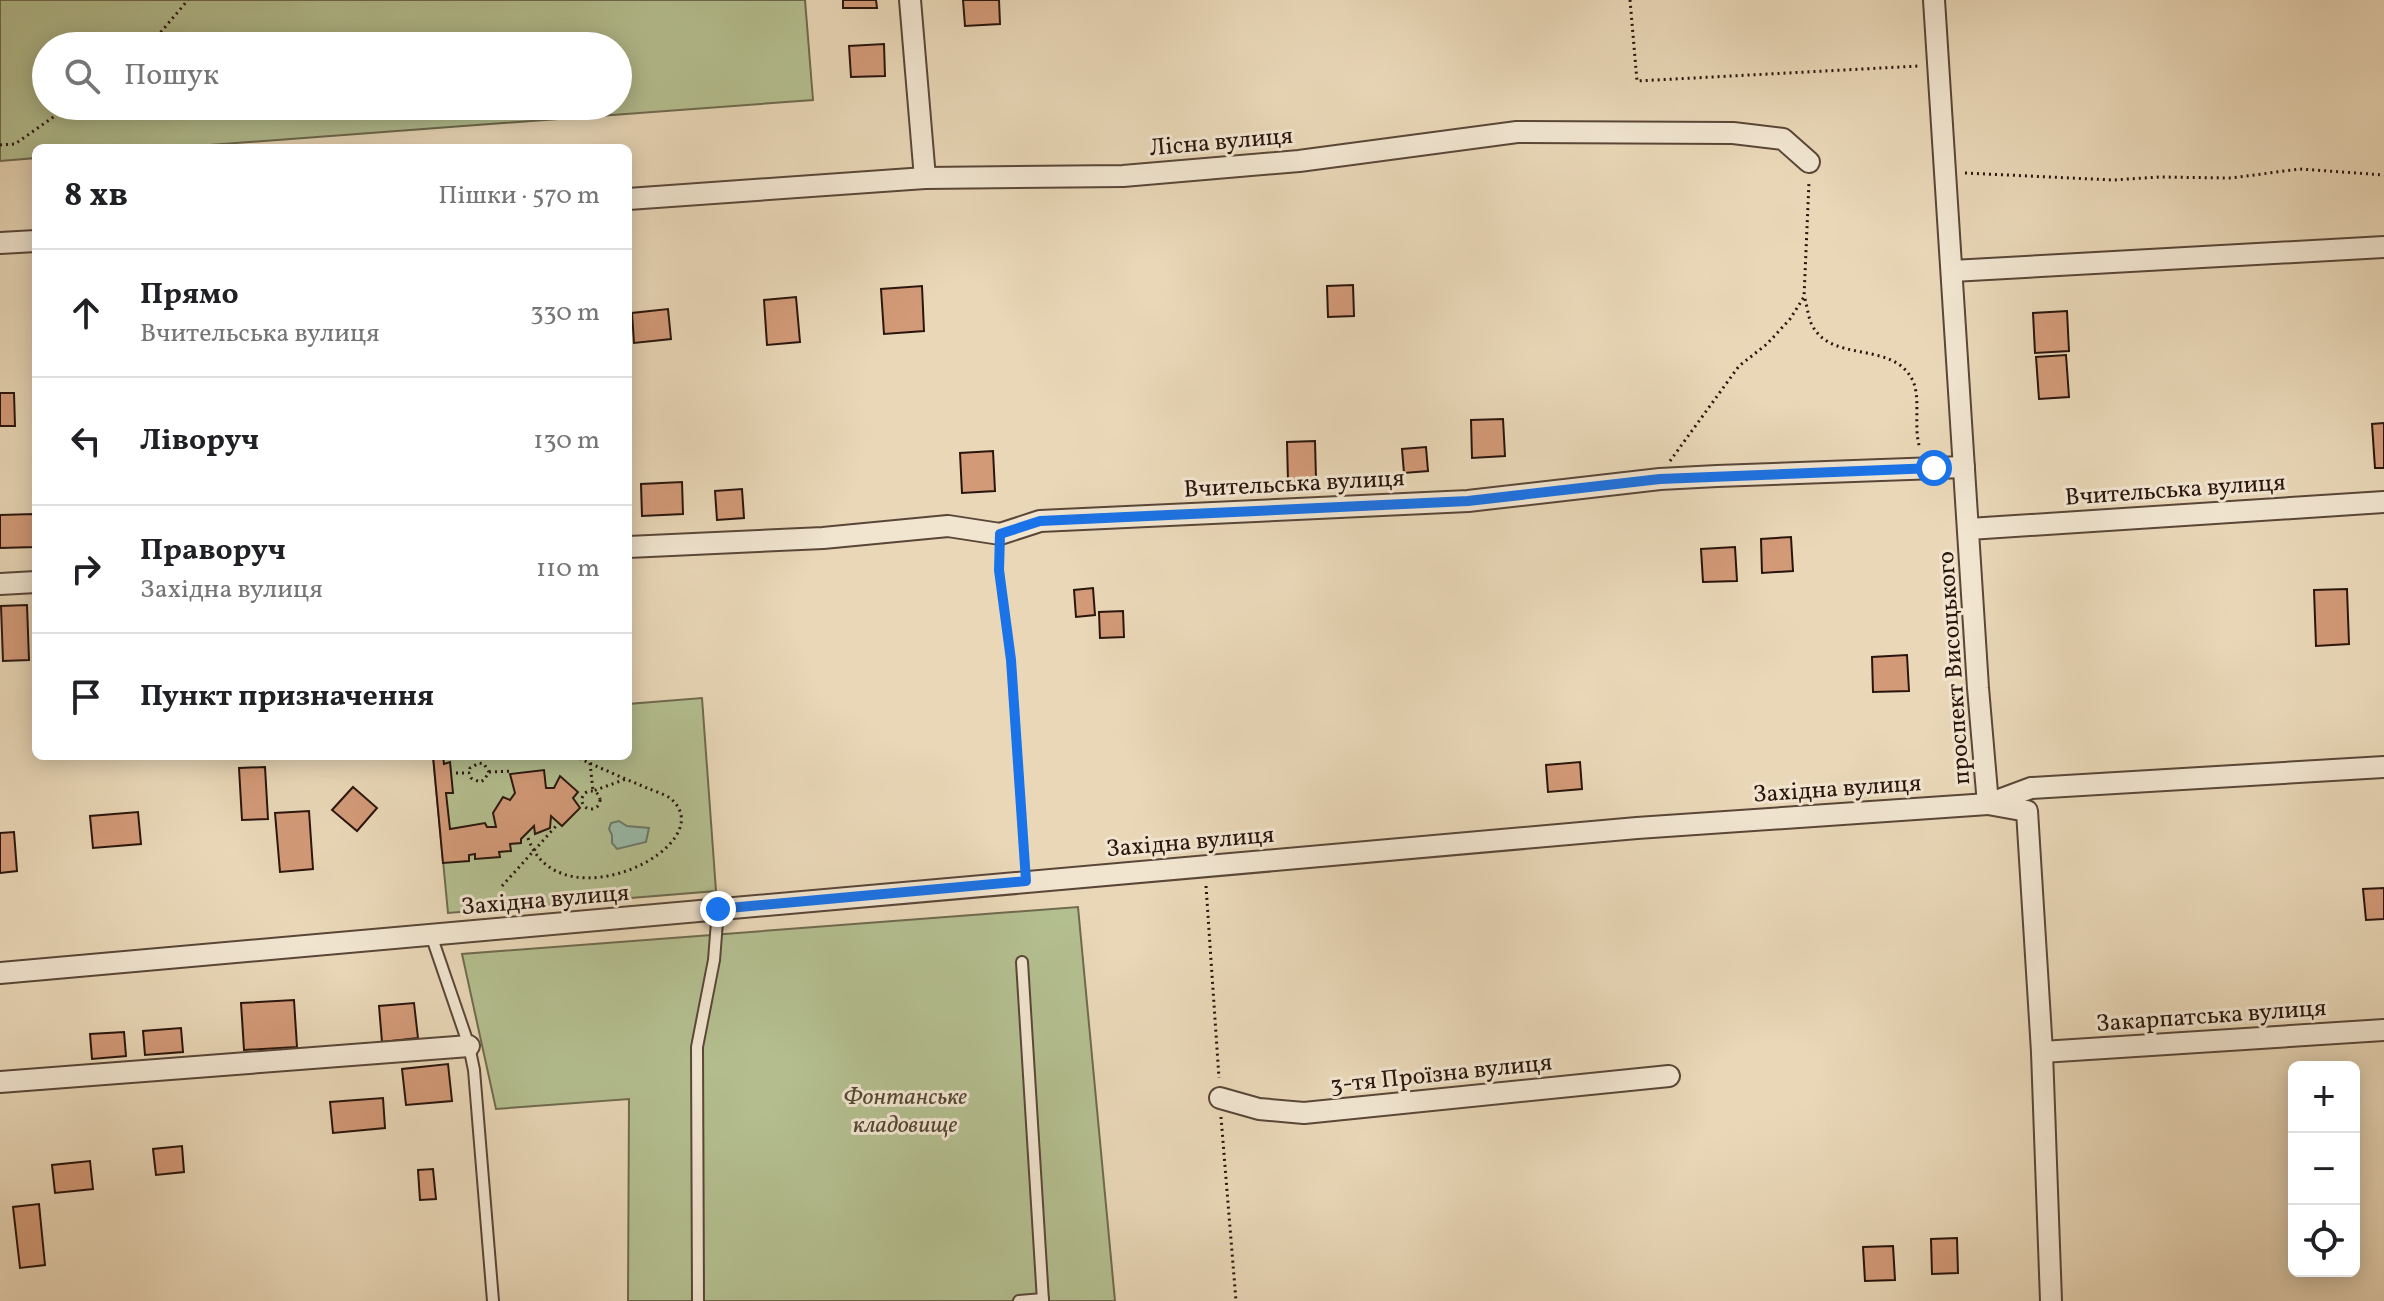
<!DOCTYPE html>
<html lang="uk">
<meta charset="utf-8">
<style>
:root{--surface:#fff;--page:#f6f6f6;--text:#202124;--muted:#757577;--line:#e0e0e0}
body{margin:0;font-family:Vollkorn,serif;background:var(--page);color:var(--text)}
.controls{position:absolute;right:24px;bottom:24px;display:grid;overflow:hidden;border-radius:12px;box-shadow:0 4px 20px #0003}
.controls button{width:72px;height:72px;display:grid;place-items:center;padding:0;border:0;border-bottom:2px solid var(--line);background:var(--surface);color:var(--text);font:40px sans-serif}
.stop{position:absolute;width:24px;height:24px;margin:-18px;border:6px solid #1a73e8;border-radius:50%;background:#fff}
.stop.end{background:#1a73e8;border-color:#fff;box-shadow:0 2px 8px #0008}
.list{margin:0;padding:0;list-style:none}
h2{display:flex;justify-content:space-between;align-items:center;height:104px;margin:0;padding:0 32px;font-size:34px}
h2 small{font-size:26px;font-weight:400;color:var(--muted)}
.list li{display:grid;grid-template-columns:52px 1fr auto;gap:24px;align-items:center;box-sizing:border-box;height:128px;padding:0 32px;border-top:2px solid var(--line)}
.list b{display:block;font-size:30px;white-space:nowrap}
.list p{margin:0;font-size:26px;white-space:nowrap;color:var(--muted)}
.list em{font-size:26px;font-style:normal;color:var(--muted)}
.icon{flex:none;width:44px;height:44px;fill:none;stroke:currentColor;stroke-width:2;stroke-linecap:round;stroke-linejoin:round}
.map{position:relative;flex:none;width:2384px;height:1301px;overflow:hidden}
.search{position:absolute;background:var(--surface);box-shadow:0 4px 20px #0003;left:32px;top:32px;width:600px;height:88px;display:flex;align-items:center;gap:20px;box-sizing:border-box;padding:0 28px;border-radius:44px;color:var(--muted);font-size:30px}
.panel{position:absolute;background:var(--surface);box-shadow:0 4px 20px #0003;left:32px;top:144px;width:600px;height:616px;border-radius:12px}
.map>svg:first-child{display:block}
</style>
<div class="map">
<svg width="2384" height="1301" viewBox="0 0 2384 1301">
<rect width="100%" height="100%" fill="#e9d7b7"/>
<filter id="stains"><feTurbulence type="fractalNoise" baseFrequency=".0025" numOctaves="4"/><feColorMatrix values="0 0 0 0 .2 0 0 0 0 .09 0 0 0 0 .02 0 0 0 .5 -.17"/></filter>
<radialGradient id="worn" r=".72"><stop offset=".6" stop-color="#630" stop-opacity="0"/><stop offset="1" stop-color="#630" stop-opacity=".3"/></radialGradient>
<g fill="#b4bf90" stroke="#6f6a4e" stroke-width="2" fill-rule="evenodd">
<path d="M0 0H805L813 100 169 148H36V158L0 161ZM46 46H618V106H46Z"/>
<polygon points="702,698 716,891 448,913 433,756 628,756 628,704"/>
<polygon points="1078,907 1115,1301 628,1301 629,1099 496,1109 462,954"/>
</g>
<polygon fill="#99baa8" stroke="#6d786a" stroke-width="2" points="619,821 627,826 649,828 646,842 617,849 612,843 612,835 609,829 611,823"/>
<g fill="#d39a78" stroke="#2a150d" stroke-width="2">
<polygon points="843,0 876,0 877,8 843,8"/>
<polygon points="963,0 999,0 1000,24 965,26"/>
<polygon points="884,44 885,76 851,77 849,46"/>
<polygon points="1353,285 1354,316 1328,317 1327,286"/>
<polygon points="922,286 924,331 884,334 881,289"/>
<polygon points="796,297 800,342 767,345 764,300"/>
<polygon points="668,309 671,339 634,343 632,313"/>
<polygon points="2067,311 2069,351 2035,353 2033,313"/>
<polygon points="2066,355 2069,397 2039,399 2036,357"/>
<polygon points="0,393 14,393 15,426 0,426"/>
<polygon points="1503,419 1505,456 1472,458 1471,420"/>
<polygon points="2384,423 2384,468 2375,468 2372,424"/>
<polygon points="1315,441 1316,479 1288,481 1287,442"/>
<polygon points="1426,447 1428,471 1404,473 1402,449"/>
<polygon points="993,451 995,491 962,493 960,453"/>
<polygon points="682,482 683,514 642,516 641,484"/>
<polygon points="742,489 744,518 717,520 715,491"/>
<polygon points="34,514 35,547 0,548 0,515"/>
<polygon points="1791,537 1793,571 1762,573 1761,539"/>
<polygon points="1735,547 1737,581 1703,582 1701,549"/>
<polygon points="1093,588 1095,615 1076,617 1074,590"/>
<polygon points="2347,589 2349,644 2316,646 2314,590"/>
<polygon points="27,605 29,660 3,661 1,606"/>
<polygon points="1123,611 1124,637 1100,638 1099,612"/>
<polygon points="1907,655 1909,691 1873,692 1872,657"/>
<polygon points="433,756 443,756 444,764 450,762 453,793 446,793 450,829 485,823 487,827 496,827 493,813 503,797 510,800 515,793 510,774 544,770 546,788 554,788 560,776 578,792 573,798 580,808 562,826 551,816 550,828 535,834 534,826 521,839 521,843 510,844 511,851 499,852 500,857 475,859 475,854 469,855 469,861 443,863"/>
<polygon points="1580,762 1582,789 1548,792 1546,765"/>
<polygon points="265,767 268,819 242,820 239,768"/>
<polygon points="353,787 377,808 357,831 332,810"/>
<polygon points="309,811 313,869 280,872 275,813"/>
<polygon points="138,812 141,844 93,848 90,816"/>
<polygon points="14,832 17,871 0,873 0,833"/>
<polygon points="2384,888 2384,919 2366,920 2363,889"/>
<polygon points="294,1000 297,1047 244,1050 241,1003"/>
<polygon points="414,1003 418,1038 382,1042 379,1006"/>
<polygon points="181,1028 183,1052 145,1055 143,1031"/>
<polygon points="124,1032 126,1056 92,1059 90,1034"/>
<polygon points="448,1064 452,1101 406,1105 402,1069"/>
<polygon points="383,1098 385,1128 333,1133 330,1102"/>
<polygon points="182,1146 184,1172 156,1175 153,1149"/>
<polygon points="90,1161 93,1189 55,1193 52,1165"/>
<polygon points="433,1169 436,1199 420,1200 418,1170"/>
<polygon points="39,1204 45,1265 20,1268 13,1207"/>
<polygon points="1957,1238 1958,1273 1932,1274 1931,1239"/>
<polygon points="1893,1246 1895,1280 1865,1281 1863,1247"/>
</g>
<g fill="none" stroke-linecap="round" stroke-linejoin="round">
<defs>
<g id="service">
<polyline points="431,935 469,1046 474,1070 493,1301"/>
<polyline points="1022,962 1043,1301"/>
<polyline points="698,1301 697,1047 714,960 718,909"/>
<polyline points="1019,1301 1043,1299"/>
</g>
<g id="minor">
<polyline points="910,0 925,178"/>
<polyline points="1934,0 1978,688 1988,804 2027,811 2042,1052 2051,1301"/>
<polyline points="628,199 925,178 1123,176 1299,161 1517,132 1733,133 1783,139 1809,162"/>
<polyline points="0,243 36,241"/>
<polyline points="1952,271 2384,247"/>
<polyline points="1969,529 2384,502"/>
<polyline points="628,547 823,538 948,526 1000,534 1040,521 1468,501 1660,479 1717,476 1964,467"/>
<polyline points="0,584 36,582"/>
<polyline points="0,973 1637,828 1988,804 2031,788 2384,767"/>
<polyline points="2042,1052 2384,1030"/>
<polyline points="0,1082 469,1046"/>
<polyline points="1220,1098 1259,1109 1304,1113 1669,1076"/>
</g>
</defs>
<use href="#service" stroke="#5a4638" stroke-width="14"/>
<use href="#minor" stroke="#5a4638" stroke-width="24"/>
<g stroke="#2a150d" stroke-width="3" stroke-dasharray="2 4" stroke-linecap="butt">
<polyline points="1630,0 1637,81 1919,66"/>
<polyline points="149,46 188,0"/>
<polyline points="0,145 15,144 69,106"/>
<polyline points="1965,173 2113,180 2160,177 2231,178 2300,169 2384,175"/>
<path d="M1805 299C1807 306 1808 315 1811 323 1830 365 1893 339 1913 381 1921 399 1913 429 1920 448"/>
<polyline points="1670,461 1739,366 1767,344 1790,319 1804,297 1809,182"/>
<polyline points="999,554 1011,660 1025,865"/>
<polyline points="590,763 593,791 626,779"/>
<polyline points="489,772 513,771"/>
<polyline points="456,773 469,773 471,778 480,782 484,780 489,772 484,764 479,763 470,768 469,773"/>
<circle cx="591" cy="800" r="9"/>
<path d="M528 838C559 928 726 844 670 798 664 794 654 791 647 788 623 778 598 767 574 756"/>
<polyline points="502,886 557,825"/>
<polyline points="1206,886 1219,1078"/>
<polyline points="1221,1117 1236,1301"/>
</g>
<use href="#service" stroke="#f1e5d0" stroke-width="10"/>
<use href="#minor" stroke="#f1e5d0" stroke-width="20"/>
</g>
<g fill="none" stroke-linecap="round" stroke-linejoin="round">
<polyline stroke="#1a73e8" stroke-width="10" points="718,909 1026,881 1011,660 999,570 1000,534 1040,521 1468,501 1660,479 1934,468"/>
</g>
<g text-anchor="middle" stroke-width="6" stroke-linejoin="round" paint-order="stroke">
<g font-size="24" fill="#2a150d" stroke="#f1e5d0">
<text transform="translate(1221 141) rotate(-5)" y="8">Лісна вулиця</text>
<text transform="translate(1294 483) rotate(-3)" y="8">Вчительська вулиця</text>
<text transform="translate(2175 489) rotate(-4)" y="8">Вчительська вулиця</text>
<text transform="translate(1953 668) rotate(-94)" y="8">проспект Висоцького</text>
<text transform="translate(1837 788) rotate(-4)" y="8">Західна вулиця</text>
<text transform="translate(1190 841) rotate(-5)" y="8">Західна вулиця</text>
<text transform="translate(545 899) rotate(-5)" y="8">Західна вулиця</text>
<text transform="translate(2211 1015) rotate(-4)" y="8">Закарпатська вулиця</text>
<text transform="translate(1441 1073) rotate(-6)" y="8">3-тя Проїзна вулиця</text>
</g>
<g font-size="24" font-style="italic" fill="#534834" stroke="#f1e5d0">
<text x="905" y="1104">Фонтанське<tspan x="905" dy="28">кладовище</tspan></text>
</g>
</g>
<rect width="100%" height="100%" filter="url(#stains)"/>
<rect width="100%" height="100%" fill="url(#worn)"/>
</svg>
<div class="controls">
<button>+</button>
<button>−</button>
<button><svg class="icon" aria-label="locate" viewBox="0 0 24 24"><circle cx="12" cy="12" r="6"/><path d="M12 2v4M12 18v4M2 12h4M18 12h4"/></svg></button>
</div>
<div class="stop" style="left:1934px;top:468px"></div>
<div class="stop end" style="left:718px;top:909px"></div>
<div class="search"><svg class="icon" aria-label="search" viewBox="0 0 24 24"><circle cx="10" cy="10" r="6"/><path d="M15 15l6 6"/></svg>Пошук</div>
<section class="panel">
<h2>8 хв<small>Пішки · 570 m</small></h2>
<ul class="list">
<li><svg class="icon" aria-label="ahead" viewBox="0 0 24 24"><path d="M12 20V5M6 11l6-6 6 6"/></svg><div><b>Прямо</b><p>Вчительська вулиця</p></div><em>330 m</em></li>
<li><svg class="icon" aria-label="left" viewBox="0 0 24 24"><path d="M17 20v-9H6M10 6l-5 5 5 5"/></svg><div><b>Ліворуч</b></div><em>130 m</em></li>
<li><svg class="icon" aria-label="right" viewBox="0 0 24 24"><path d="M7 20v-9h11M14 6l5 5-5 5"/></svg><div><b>Праворуч</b><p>Західна вулиця</p></div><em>110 m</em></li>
<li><svg class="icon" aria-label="arrive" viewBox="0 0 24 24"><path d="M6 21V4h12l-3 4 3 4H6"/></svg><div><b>Пункт призначення</b></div></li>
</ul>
</section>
</div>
